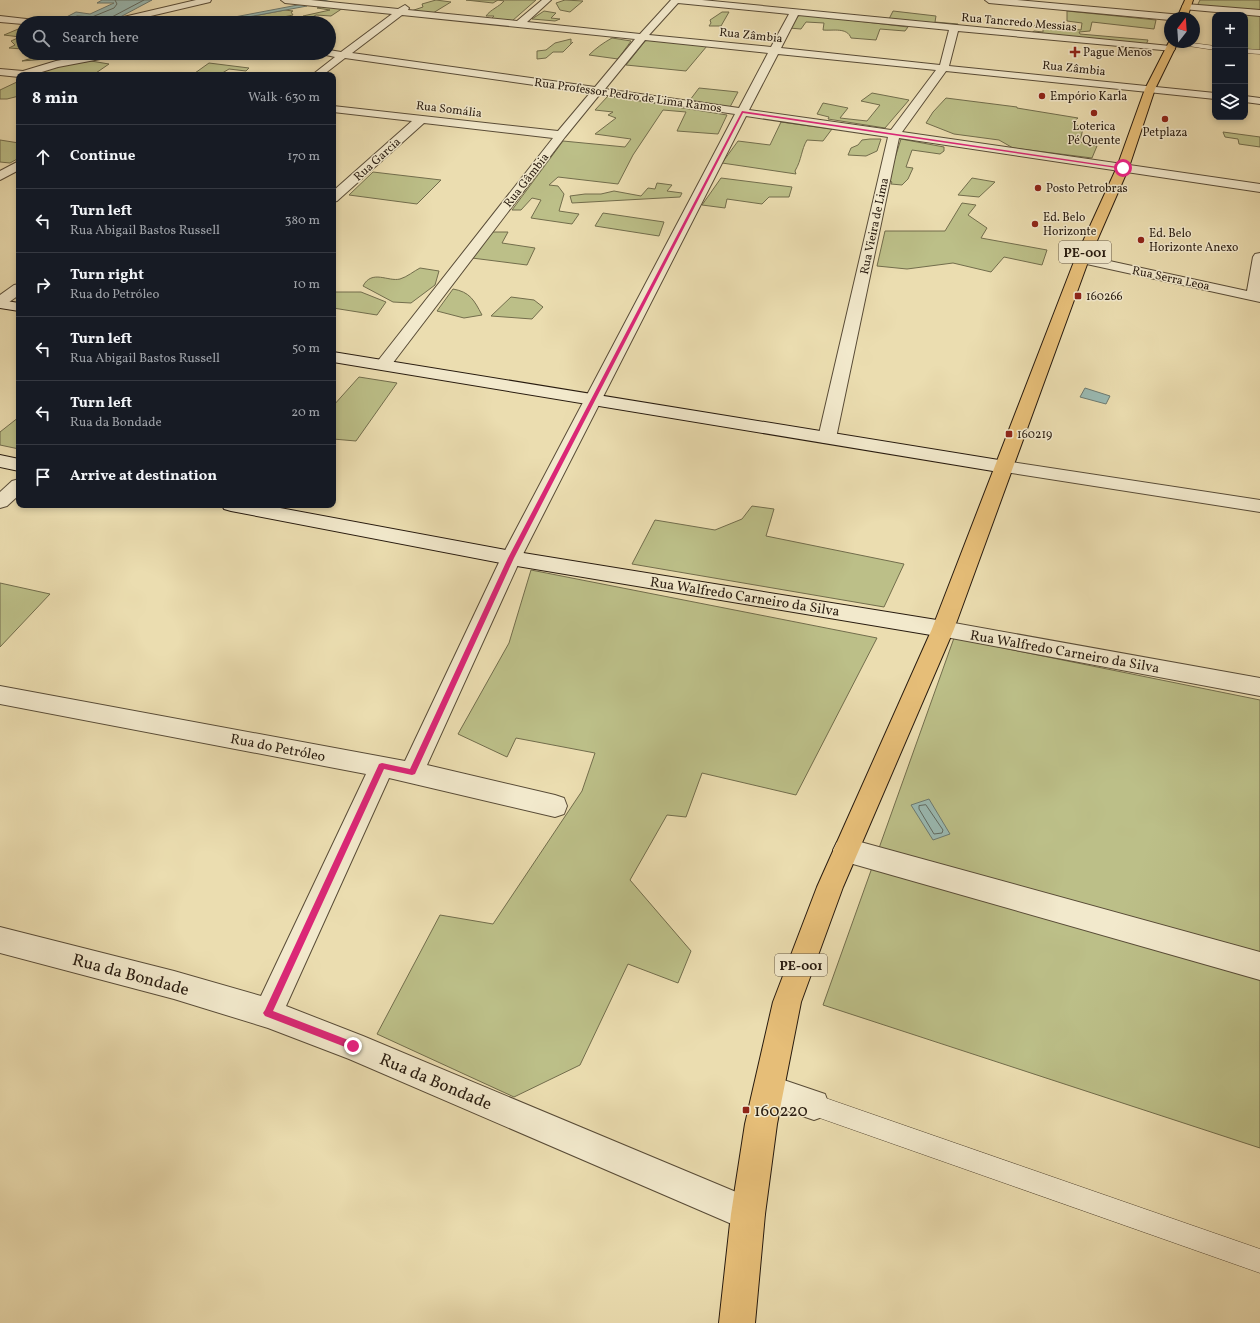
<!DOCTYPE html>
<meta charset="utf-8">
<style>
:root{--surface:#171b24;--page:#242831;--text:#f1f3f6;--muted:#9ea1a6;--line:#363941}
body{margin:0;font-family:Vollkorn,serif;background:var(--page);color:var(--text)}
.controls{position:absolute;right:12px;top:12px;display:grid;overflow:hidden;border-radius:8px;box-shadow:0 2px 6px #0003}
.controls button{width:36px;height:36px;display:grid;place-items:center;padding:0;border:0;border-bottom:1px solid var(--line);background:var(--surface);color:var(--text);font:20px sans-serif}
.compass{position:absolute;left:1164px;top:12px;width:36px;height:36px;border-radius:50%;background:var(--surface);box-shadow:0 2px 6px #0003;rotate:17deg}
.stop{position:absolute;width:12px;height:12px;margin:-9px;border:3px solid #db2777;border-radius:50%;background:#fff}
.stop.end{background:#db2777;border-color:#fff;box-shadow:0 1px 4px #0008}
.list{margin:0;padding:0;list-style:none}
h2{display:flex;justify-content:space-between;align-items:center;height:52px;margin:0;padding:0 16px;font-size:17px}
h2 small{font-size:13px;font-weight:400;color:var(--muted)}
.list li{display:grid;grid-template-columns:26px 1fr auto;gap:12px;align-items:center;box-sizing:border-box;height:64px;padding:0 16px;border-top:1px solid var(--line)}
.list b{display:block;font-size:15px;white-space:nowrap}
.list p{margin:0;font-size:13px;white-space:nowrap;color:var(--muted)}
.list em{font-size:13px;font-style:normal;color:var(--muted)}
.icon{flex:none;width:22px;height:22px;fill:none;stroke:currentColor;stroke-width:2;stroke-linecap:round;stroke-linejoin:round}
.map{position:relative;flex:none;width:1260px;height:1323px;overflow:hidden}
.search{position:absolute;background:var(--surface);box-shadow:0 2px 6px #0003;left:16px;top:16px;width:320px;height:44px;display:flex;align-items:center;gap:10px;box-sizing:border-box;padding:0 14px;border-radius:22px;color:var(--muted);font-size:15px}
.panel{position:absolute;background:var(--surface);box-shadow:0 2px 6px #0003;left:16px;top:72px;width:320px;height:436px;border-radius:8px}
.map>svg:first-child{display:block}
</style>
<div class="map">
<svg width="1260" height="1323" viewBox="0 0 1260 1323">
<rect width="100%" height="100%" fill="#ebddb0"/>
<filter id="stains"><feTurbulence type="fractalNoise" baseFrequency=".005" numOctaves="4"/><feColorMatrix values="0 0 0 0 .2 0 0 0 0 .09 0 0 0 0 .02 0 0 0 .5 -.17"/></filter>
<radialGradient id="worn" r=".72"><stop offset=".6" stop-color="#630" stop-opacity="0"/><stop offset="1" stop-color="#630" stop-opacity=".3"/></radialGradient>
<g fill="#bcbf88" stroke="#726d4c">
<polygon points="436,0 451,2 433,13 411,11 423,7 422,4"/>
<path d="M466 0H536L512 21 491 19 494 16H486C491 9 499 7 504 1L498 0 493 3Z"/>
<polygon points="565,0 583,1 570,12 560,10 556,3"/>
<polygon points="1200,0 1260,0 1260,11 1197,6"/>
<polygon points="323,6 343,8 331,16 316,15 309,19 322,22 321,23 281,23 306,18 303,16 330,10 317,8"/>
<polygon points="285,10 293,11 291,12 293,15 269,20 274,23 242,23 232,20 250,17 251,20 257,18 253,16"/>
<polygon points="544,11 556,13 551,18 560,19 555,21 532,19"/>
<polygon points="893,11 936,16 935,22 958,24 958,25 889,19"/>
<polygon points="1067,11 1156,20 1154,29 1092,22 1090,31 1079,32 1080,34 1148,40 1146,45 1030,34 1034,31 1043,32 1043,28 1034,27 1035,25 1081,30 1082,23 1067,21"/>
<polygon points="722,12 729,12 721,26 709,26 711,23 710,20"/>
<polygon points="1243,13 1260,15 1260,51 1245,49 1245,15 1243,15"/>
<path d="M799 15H808L908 27 905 31 880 29 876 40 851 38C847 27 833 31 823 30L824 23 806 22 801 29 789 28Z"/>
<polygon points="23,27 23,49 9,48 15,45 11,41 20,37 4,35"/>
<path d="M612 38 631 41 618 59 589 55C596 48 603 43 612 38Z"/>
<polygon points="571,39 571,44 573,42 563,52 553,52 546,58 537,59 537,51 546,50 555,43"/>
<polygon points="646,40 707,46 686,71 626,65"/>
<polygon points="50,53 75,53 58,58 22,61"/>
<polygon points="91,61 109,64 93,75 35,74 55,66"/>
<polygon points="209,63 249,68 246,71 229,69 219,75 195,73"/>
<polygon points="19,81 19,96 7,99 0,99 0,90"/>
<polygon points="699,88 738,92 730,107 690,100"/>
<polygon points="872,93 909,100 885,128 828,119 829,117 817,114 823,103 848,108 840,118 867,121 880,105 861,101"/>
<polygon points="608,96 727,115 718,134 677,131 686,112 663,110 633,155 618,184 558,177 549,185 558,186 564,194 559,211 579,214 572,224 531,218 541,200 532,198 521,210 512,210 563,141 625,147 631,139 595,134 616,118 608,115 613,112 595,110"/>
<polygon points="946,98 1017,107 1017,108 1078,118 1072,123 1083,128 1080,142 1097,146 1092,158 1013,148 999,140 954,134 926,123 933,112"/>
<path d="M781 122 832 129 823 141 807 140C801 150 802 159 795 171L796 174 722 163 738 141 770 145Z"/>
<polygon points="1223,132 1260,137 1260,147 1239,144 1238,139 1225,137"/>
<polygon points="870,139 881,139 877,151 866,156 848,155 851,148 858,145 862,140"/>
<polygon points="901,139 944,147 944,151 940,154 912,150 906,167 913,168 908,179 902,185 891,184 892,182 888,180"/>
<polygon points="0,140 19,143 19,158 10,163 0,162"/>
<polygon points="373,172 441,180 417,204 349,195"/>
<polygon points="721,178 792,187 789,197 769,197 762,204 727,199 725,208 702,205"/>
<polygon points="972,178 995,182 979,197 958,195"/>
<polygon points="657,183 672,185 667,191 682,193 680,197 572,203 570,196 585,194 601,194 614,191 641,196 648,188 655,189"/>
<polygon points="962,203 976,205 968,215 987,228 981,238 1047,250 1042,265 1004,257 991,272 953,263 907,269 877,266 885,231 945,231"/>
<polygon points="603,213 664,222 659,236 595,226"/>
<polygon points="492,232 508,232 502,243 535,248 527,265 472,258"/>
<path d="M420 268 439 271 435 285 411 303 393 302 363 286C372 269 388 282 400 279 407 277 414 271 420 268Z"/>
<path d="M453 289C470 292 474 300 482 315L464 318 437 311Z"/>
<polygon points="333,292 361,292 386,302 377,315 333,308"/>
<polygon points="511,297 534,300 543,307 532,319 491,316"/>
<polygon points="359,377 397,383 356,441 333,439 333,406"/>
<polygon points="19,417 19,449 0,445 0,432"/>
<polygon points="752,506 774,509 766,536 904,564 884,607 632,564 655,520 715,530 742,519"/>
<polygon points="531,570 877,638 796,795 702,773 686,817 667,815 630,880 691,951 678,983 628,964 580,1065 514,1097 377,1034 440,915 493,924 582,791 595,753 516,738 507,757 458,734 509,643"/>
<polygon points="0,583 50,594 0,647"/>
<polygon points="954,638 1260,700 1260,1148 823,1005"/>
</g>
<g fill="#9abab3" stroke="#6c7a71">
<polygon points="102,0 152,0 109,23 55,23 76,12 90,14 114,3 97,3"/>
<polygon points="303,4 307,6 216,23 203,23"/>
<polygon points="1085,388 1110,396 1106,404 1080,397"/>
<polygon points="929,799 950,834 933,840 911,805"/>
</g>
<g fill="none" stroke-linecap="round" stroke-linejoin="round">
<g stroke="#616a61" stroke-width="1">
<polyline points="63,23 77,16 92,17 114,8 117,4 115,0"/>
<polyline points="108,23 110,18 144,0"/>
<polygon points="926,805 943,830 942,833 934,834 919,809 919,806"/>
</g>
<polygon fill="#6c7a71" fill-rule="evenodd" points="322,0 329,0 310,5 308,4"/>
<defs>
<g id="service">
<polygon points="1184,42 1215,46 1215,50 1182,45 1181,44"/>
<polygon points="1245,49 1260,50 1260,54 1245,53"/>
<polygon points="814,1094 1260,1249 1260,1273 814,1116 807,1112 803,1105 807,1098"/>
</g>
<g id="minor">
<polygon points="196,0 211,0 210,2 121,23 115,23 113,21 115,19"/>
<path d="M281 0H311L398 9 405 5 409 8 408 10 517 21 542 0H551L527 22 640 34 671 0H702L1170 46 1175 49 1173 51 958 31 949 66 1215 93V99L946 71 902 132 1260 184V192L899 138 836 438 833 442 827 443 821 442 818 438 888 137 746 116 521 558 427 765 555 795 564 798 567 806 564 814 555 817 389 778 286 1006 363 1036 760 1202 765 1214 760 1226 748 1231 349 1059 268 1028 174 999 0 953V927L174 971 261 996 366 774 0 704V686L405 761 501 558 735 114 600 94 565 137 389 368 383 370 377 368 375 365 377 362 553 138 424 123 337 201 333 202V191L412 121 333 112V106L558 131 590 93 345 58 323 75H312L335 57 326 55 324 53H329V50L341 52 392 14 285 3ZM678 3 789 14 771 47 649 35ZM402 15 635 39 595 87 352 53ZM798 15 949 30 940 65 781 48ZM645 40 768 53 739 108 605 89ZM778 54 936 70 891 130 749 110Z"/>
<polygon points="985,0 1017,0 1182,15 1187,18 1170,18 1170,20 989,3"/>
<polygon points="1186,4 1260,10 1260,16 1183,9 1182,7 1183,5"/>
<polygon points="0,16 35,20 40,23 23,23 23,24 0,22"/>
<polygon points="100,53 121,53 116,56 58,67 32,75 19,75 19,77 0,75 0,69 23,71 56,61"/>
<polygon points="1245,96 1260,98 1260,104 1245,102"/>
<polygon points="19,161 19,170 0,180 0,171"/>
<polygon points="1260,253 1260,302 1082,263 1077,262 1075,259 1077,256 1082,255 1247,291 1253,257 1255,254"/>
<polygon points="19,284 19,295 5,305 0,306 0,295 14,285"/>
<polygon points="1005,461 1260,500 1260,512 999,471 996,467 999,463"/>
<polygon points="19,479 19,495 7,506 0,508 0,492 12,481"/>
<polygon points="943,621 1260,678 1260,696 935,635 932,629 935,623"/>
<polygon points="846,838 1260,952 1260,980 846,862 837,858 833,850 837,842"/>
<polygon points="769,1075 825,1094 829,1105 825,1116 814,1120 758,1101 754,1090 758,1079"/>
</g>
<g id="secondary">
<polygon points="0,300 19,303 19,311 0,308"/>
<polygon points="333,352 1005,461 1011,463 1014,467 1011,471 1005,473 333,362"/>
<polygon points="0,455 19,459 19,471 0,467"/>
<polygon points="222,505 264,505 511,551 943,621 951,623 954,629 951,635 943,637 511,565 231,511 224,509"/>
</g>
<g id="primary">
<polygon points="1185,0 1193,0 1187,18 1177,18"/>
<polygon points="1170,40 1170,42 1178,42 1155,89 1129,167 1089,259 954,629 843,887 801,1002 777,1124 765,1214 755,1323 719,1323 731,1214 745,1124 773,1002 817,887 932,629 1075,259 1117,167 1145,89"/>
</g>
</defs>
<use href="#service" stroke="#594c37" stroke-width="1"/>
<use href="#minor" stroke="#594c37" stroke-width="2"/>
<use href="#secondary" stroke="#281b0f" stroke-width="2"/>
<use href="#primary" stroke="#281b0f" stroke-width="2"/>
<use href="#service" fill="#f2e9cc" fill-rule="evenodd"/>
<use href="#minor" fill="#f2e9cc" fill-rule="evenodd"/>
<use href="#secondary" fill="#f2e9cc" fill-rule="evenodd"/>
<use href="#primary" fill="#e6be78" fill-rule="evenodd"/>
</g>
<polygon fill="#db2777" points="742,111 1125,168 1123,169 743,113 514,558 415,774 412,775 384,769 273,1011 356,1043 357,1046 356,1049 353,1050 265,1016 263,1013 265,1010 379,764 382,763 410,769 508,558"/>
<g fill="#8f2418" stroke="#f2e9cc" stroke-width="1.5">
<path d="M1073 46h4v4h4v4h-4v4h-4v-4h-4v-4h4z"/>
<circle cx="1042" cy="96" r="4"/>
<circle cx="1094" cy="113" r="4"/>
<circle cx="1165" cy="119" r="4"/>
<circle cx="1038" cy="188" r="4"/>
<circle cx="1035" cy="224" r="4"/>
<circle cx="1141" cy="240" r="4"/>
<rect x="1074" y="292" width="8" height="8" rx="2"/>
<rect x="1005" y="430" width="8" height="8" rx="2"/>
<rect x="742" y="1106" width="8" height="8" rx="2"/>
</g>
<g text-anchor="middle" stroke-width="3" stroke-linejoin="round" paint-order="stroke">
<g font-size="12" fill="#281b0f" stroke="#f2e9cc">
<text transform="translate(1019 22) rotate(5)" y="4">Rua Tancredo Messias</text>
<text transform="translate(751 35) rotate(6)" y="4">Rua Zâmbia</text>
<text transform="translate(1074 68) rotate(6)" y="4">Rua Zâmbia</text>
<text transform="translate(628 95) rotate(8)" y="4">Rua Professor Pedro de Lima Ramos</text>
<text transform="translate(449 109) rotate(7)" y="4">Rua Somália</text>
<text transform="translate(377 159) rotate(-42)" y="4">Rua Garcia</text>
<text transform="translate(526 180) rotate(-52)" y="4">Rua Gâmbia</text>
<text transform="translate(874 226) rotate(-78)" y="4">Rua Vieira de Lima</text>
<text transform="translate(1171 278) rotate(12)" y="4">Rua Serra Leoa</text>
</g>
<g font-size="12" fill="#281b0f" stroke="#f2e9cc" text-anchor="start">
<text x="1083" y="56">Pague Menos</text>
<text x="1050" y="100">Empório Karla</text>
<text x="1094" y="130" text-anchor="middle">Loterica<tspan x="1094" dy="14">Pé Quente</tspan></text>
<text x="1165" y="136" text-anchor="middle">Petplaza</text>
<text x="1046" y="192">Posto Petrobras</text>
<text x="1043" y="221">Ed. Belo<tspan x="1043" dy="14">Horizonte</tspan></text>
<text x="1149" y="237">Ed. Belo<tspan x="1149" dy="14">Horizonte Anexo</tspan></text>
<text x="1086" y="300">160266</text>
<text x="1017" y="438">160219</text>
</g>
<g fill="#f2e9cc" stroke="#655948" stroke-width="1">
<rect x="1059" y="241" width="52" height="22" rx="3"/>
<rect x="775" y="954" width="52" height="22" rx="3"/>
</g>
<g font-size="13" font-weight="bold" fill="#281b0f">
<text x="1085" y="257">PE-001</text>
<text x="801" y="970">PE-001</text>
</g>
<g font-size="14" fill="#281b0f" stroke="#f2e9cc">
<text transform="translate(745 596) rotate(9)" y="5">Rua Walfredo Carneiro da Silva</text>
<text transform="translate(1065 651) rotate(10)" y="5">Rua Walfredo Carneiro da Silva</text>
<text transform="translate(278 747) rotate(11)" y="5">Rua do Petróleo</text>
</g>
<g font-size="17" fill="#281b0f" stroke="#f2e9cc">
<text transform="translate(131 974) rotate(15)" y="6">Rua da Bondade</text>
<text transform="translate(436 1081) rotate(23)" y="6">Rua da Bondade</text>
</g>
<g font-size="17" fill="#281b0f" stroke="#f2e9cc" text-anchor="start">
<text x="754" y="1116">160220</text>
</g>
</g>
<rect width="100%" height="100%" filter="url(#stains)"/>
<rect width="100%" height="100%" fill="url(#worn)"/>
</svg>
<div class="controls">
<button>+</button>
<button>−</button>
<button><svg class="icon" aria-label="layers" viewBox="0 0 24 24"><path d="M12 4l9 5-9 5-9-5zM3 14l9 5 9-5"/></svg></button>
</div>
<svg class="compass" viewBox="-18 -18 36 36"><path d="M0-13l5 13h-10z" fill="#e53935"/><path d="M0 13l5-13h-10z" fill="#9ea1a6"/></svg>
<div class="stop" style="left:1123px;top:168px"></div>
<div class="stop end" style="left:353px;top:1046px"></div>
<div class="search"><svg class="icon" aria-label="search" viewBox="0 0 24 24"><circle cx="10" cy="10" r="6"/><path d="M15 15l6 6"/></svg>Search here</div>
<section class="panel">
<h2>8 min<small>Walk · 630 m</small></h2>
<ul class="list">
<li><svg class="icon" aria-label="ahead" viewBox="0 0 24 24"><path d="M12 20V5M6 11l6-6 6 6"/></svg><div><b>Continue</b></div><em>170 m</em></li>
<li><svg class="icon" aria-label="left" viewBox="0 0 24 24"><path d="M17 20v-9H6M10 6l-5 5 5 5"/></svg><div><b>Turn left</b><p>Rua Abigail Bastos Russell</p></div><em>380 m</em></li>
<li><svg class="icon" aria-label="right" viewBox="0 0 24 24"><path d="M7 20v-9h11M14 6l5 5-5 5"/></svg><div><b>Turn right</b><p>Rua do Petróleo</p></div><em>10 m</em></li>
<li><svg class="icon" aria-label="left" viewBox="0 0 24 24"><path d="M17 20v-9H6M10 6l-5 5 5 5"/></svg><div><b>Turn left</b><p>Rua Abigail Bastos Russell</p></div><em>50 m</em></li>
<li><svg class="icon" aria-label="left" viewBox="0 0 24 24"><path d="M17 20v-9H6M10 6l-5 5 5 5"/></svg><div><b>Turn left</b><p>Rua da Bondade</p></div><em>20 m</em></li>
<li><svg class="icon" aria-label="arrive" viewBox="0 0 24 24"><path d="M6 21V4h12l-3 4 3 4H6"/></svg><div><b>Arrive at destination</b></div></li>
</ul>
</section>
</div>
